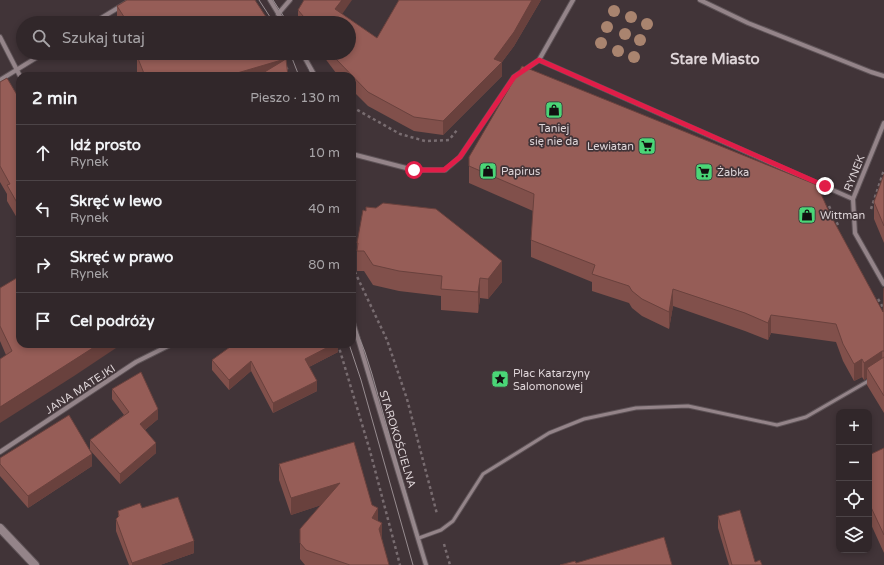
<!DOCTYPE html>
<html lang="pl">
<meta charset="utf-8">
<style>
:root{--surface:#31272a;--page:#392f32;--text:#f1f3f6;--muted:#a8a5a8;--line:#4c4447}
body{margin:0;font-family:"Varela Round",sans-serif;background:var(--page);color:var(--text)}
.controls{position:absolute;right:12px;bottom:12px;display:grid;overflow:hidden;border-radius:8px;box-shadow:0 2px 6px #0003}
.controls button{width:36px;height:36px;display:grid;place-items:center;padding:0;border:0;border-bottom:1px solid var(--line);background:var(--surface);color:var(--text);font:20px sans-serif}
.stop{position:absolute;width:12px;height:12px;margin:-9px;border:3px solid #e11d48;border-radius:50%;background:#fff}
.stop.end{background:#e11d48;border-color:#fff;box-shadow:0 1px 4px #0008}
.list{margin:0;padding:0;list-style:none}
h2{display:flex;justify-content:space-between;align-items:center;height:52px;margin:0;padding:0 16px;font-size:17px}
h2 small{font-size:13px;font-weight:400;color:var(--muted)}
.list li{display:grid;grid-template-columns:26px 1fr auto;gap:12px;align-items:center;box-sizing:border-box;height:56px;padding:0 16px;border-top:1px solid var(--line)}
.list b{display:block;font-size:15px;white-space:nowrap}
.list p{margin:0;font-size:13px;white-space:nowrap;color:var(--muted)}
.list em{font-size:13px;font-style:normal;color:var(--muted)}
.icon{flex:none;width:22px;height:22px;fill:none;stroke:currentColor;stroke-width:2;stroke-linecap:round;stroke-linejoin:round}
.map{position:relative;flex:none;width:884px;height:565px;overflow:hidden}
.search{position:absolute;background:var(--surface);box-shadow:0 2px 6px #0003;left:16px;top:16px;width:340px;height:44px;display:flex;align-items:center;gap:10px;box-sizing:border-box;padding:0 14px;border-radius:22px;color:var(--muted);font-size:15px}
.panel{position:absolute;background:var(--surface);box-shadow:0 2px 6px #0003;left:16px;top:72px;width:340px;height:276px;border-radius:12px}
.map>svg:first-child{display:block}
</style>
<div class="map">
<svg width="884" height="565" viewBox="0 0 884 565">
<rect width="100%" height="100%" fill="#413438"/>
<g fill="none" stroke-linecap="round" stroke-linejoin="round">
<defs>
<polyline id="lane" points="419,538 441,530 453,521 483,474 549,433 584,419 636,408 688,406 777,425 806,417 870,380"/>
<g id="street">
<polyline points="270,0 284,23"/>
<polyline points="700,0 748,23 871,72 884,76"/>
<polyline points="278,14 290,0"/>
<polyline points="93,23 131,0"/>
<polyline points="0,37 20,76"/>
<polyline points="302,53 315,76"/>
<polyline points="539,60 853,199"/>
<polyline points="0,80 44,53"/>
<polyline points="884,123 853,199 855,233 884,284"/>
<polyline points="352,154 414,170 445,170 460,157 514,77 539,60 573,0"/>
<polyline points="352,319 426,565"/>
<polyline points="0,452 136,362 172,344"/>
</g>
<polyline id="secondary" points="0,528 35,565"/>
</defs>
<use href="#lane" stroke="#5e5357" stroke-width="5"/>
<use href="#street" stroke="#5e5357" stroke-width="6"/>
<use href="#secondary" stroke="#5e5357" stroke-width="10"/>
<g stroke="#786c70" stroke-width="2.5" stroke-dasharray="3 3" stroke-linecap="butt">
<polyline points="286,67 291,76"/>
<polyline points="352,107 400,134 425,141 449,140 457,130"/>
<polyline points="352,202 355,185"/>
<polyline points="829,206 838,225"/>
<polyline points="871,209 884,170"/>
<polyline points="352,254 353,268 387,340 407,399 437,514"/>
<polyline points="878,299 884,309"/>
<polyline points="338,344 370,451 400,565"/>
<polyline points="444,544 450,565"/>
</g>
<use href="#lane" stroke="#948489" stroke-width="3"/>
<use href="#street" stroke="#948489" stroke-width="4"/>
<use href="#secondary" stroke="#948489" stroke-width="8"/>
<g stroke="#978c90" stroke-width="1">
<polyline points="259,0 274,23"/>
<polyline points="273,0 288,23"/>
<polyline points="290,53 299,76"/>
<polyline points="303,53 312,76"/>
<polyline points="352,320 365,352 372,374 426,565"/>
<polyline points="349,344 361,380 413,565"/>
</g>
</g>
<g fill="#a9846f">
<circle cx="614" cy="11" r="6"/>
<circle cx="631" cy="17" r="6"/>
<circle cx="647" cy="24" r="6"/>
<circle cx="607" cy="27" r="6"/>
<circle cx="625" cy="34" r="6"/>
<circle cx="640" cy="40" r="6"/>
<circle cx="601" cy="43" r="6"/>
<circle cx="618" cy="51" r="6"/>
<circle cx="634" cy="57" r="6"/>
</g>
<g fill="#81504b">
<polygon points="398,0 541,0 514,46 502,62 502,76 443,135 414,131 368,106 352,90 352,76 339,76 336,73 321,53 349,53 349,23 298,23 298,10 342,14 377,38 399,0"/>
<polygon points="117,6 270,23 117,23"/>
<polygon points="133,53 284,53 288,76 137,76 137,59"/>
<polygon points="0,82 20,100 20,223 7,201 7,194 0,182"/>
<polygon points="469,157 830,214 883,312 884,288 884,413 867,385 867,378 864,380 862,377 854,381 843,361 836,342 771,333 768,340 745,331 673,306 669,329 642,316 632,308 629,303 592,291 592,282 531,257 531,240 533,211 469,183"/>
<polygon points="884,174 884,243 874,219 874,202"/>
<polygon points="366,211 502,282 488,299 480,298 478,313 441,310 441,296 399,291 373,285 364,271 357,271 357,243"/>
<polygon points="0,288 74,376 6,355 0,341"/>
<polygon points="338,344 338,352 309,367 317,391 273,413 251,371 229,390 212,370 212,360"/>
<polygon points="112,389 158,419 145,430 156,453 120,484 90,450 90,440 124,415 112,399"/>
<polygon points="884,448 884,553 869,520 869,455"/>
<polygon points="0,458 92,466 28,508 0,476"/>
<polygon points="279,464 372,505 378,521 382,540 389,565 305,565 300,559 300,529 321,505 291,515 279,480"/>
<polygon points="142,508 194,553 160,565 129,565 116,531 116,519 118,517 118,511"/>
<polygon points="718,516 755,562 762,565 729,565 718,528"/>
</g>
<g fill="#69413d">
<polygon points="342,0 352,0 336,23 335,9"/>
<polygon points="532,0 541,0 514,46 502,62 502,76 443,135 443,121 494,59"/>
<polygon points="285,59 285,76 227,76"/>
<polygon points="502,261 502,282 488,299 488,279"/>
<polygon points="480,278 480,298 478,313 478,292"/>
<polygon points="673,289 673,306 669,329 669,312"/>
<polygon points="771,315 771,333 768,340 768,323"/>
<polygon points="99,344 122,344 74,376 0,423 0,407"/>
<polygon points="334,344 338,344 338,352 305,369 305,359"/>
<polygon points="882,351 882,368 867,368 867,378 864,380 864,363"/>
<polygon points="862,359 862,377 854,381 854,364"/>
<polygon points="251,361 251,371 229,390 229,380"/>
<polygon points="317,381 317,391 273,413 273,403"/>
<polygon points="158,409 158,419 140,434 140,424"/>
<polygon points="156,443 156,453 120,484 120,474"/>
<polygon points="92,454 92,466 28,508 28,496"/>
<polygon points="340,483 340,499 291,515 291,498"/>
<polygon points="378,508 378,524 372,518"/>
<polygon points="382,523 382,539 379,529"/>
<polygon points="194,541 194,553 160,565 132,565 132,563"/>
</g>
<g fill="#965d57" stroke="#69413d">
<polygon points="127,0 255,0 270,23 128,23 117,6"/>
<polygon points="304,0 342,0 335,9 377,38 399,0 532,0 514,32 494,59 502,62 443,121 414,117 368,92 336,59 332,53 349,53 349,23 309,23 298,10"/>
<polygon points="141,53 284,53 285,59 227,76 145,76 137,56"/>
<polygon points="286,59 288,76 258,76"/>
<polygon points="522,66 817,185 830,214 883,312 884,288 884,351 882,351 864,363 862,359 854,364 843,344 836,324 771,315 768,323 745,313 673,289 669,312 642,299 632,291 629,286 592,274 595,265 531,240 534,194 469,166 469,157"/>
<polygon points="7,78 20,100 20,208 7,185 10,184 0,166 0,82"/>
<polygon points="884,174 884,226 874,202"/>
<polygon points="383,203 436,209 502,261 488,279 480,278 478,292 441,289 442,276 399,271 373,265 364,251 357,251 358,243 357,243 363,210 366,211 366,207 376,208"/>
<polygon points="20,276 20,344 99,344 74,360 0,407 0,359 12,351 0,326 0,288"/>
<polygon points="234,344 334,344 305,359 317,381 273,403 251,361 229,380 212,360"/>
<polygon points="884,357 884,396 867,368"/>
<polygon points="141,372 158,409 140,424 156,443 120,474 90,440 129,412 112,389"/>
<polygon points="69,415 92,454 28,496 0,464 0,458"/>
<polygon points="354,442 372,505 378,508 372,518 382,523 379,529 389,565 350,565 306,550 300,543 300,529 340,483 291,498 279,464"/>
<polygon points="884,448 884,535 869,503 869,455"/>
<polygon points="178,497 194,541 132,563 116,519 119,516 118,511 140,503 142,508"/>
<polygon points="740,510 755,562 760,560 762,565 732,565 718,516"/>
<polygon points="664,537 672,565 560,565 575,561 576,563"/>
</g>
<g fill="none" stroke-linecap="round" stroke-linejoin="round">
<polyline stroke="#e11d48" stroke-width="5" points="414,170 444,170 460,157 514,77 539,60 825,186"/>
</g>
<defs>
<symbol id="shop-square" viewBox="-11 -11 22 22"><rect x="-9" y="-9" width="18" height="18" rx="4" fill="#4ad677" stroke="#413438"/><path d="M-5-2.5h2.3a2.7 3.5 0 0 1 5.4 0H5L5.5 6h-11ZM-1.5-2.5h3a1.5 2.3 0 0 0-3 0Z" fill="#111"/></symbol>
<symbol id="supermarket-square" viewBox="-11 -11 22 22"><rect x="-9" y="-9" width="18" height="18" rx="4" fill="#4ad677" stroke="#413438"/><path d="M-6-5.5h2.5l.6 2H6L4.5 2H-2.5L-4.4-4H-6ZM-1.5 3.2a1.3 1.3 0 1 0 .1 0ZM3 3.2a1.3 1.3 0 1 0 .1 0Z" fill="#111"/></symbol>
<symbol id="sight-square" viewBox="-11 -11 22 22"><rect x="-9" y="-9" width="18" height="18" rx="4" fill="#4ad677" stroke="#413438"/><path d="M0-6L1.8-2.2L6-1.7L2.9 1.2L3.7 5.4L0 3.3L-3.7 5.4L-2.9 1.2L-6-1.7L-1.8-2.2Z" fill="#111"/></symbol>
</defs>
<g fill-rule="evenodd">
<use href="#shop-square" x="544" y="100" width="20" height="20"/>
<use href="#supermarket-square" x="637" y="136" width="20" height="20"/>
<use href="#shop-square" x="478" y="161" width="20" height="20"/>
<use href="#supermarket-square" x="694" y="162" width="20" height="20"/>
<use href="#shop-square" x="797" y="205" width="20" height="20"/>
<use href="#sight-square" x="490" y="369" width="20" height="20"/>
</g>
<g text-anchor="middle" stroke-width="3.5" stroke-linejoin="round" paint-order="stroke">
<g font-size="11" fill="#ded5d8" stroke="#413438" text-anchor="start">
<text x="554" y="132" text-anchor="middle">Taniej<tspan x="554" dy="13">się nie da</tspan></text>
<text x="634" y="150" text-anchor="end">Lewiatan</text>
<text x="501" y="175">Papirus</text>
<text x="717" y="176">Żabka</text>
<text x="820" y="219">Wittman</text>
<text x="513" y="377">Plac Katarzyny<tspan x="513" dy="13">Salomonowej</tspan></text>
</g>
<g font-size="11" fill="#ded5d8" stroke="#413438">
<text transform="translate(854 173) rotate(-68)" y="4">RYNEK</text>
<text transform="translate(80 389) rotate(-33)" y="4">JANA MATEJKI</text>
<text transform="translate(398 439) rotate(73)" y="4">STAROKOŚCIELNA</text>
</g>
<g font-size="15" font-weight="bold" fill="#ded5d8" stroke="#413438">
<text x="715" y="64">Stare Miasto</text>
</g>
</g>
</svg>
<div class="controls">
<button>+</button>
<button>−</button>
<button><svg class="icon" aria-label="locate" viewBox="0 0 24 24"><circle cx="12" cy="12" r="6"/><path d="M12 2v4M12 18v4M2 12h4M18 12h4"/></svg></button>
<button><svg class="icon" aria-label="layers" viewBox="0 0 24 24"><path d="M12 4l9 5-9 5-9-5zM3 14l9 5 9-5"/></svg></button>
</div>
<div class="stop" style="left:414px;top:170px"></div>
<div class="stop end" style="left:825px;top:186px"></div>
<div class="search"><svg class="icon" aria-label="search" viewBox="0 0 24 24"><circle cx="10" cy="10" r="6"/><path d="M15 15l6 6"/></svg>Szukaj tutaj</div>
<section class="panel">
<h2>2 min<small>Pieszo · 130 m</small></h2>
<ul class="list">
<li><svg class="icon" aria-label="ahead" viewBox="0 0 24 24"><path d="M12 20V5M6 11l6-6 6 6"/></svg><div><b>Idź prosto</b><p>Rynek</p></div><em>10 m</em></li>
<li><svg class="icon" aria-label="left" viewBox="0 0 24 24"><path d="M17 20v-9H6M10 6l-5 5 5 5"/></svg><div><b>Skręć w lewo</b><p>Rynek</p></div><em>40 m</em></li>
<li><svg class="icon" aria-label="right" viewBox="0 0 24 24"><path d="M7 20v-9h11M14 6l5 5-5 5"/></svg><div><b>Skręć w prawo</b><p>Rynek</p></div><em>80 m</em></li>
<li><svg class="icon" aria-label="arrive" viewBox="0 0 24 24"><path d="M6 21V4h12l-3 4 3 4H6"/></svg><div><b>Cel podróży</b></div></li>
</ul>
</section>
</div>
